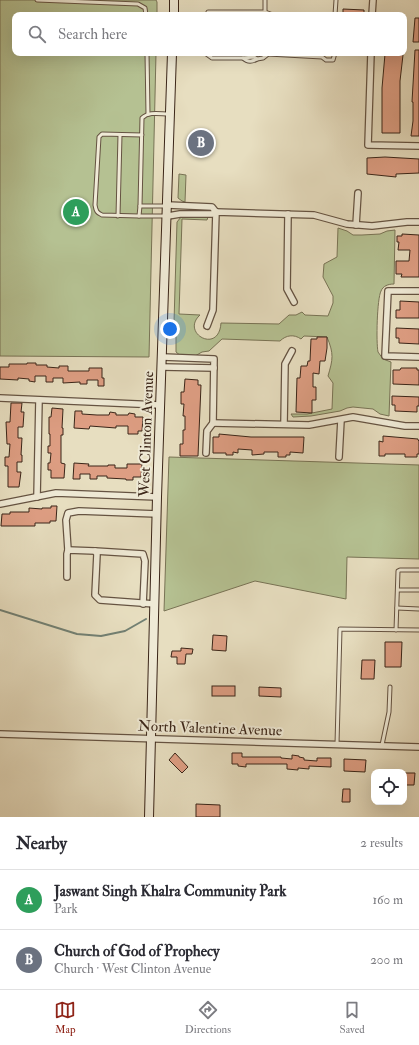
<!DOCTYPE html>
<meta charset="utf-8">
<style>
:root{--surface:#fff;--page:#f7f7f7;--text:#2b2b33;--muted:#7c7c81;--line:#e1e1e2;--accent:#8f2418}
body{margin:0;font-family:"IM FELL Double Pica",serif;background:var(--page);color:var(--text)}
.controls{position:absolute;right:12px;bottom:12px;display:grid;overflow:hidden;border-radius:8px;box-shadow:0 4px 16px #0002}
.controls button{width:36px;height:36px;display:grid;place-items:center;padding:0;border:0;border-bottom:1px solid var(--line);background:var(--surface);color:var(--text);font:20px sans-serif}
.you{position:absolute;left:170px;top:329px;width:14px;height:14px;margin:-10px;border:3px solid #fff;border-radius:50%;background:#1a73e8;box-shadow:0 0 0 6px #1a73e833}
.badge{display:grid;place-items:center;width:26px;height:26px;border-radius:50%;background:var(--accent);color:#fff;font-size:13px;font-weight:700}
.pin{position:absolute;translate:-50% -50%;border:2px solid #fff;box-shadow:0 1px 4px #0006}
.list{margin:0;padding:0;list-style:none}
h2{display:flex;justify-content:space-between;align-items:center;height:52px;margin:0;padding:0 16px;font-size:17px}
h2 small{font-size:13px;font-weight:400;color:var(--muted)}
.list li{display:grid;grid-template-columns:26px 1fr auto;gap:12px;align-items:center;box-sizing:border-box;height:60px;padding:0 16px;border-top:1px solid var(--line)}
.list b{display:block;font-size:15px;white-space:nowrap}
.list p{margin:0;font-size:13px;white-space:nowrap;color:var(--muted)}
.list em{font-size:13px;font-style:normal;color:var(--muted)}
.icon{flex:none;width:22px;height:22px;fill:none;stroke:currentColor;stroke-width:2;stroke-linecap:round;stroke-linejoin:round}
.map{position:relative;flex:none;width:419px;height:817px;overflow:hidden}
.search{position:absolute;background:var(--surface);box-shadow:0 4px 16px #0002;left:12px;right:12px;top:12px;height:44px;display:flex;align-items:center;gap:10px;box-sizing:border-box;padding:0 14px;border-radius:8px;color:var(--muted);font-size:15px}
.sheet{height:172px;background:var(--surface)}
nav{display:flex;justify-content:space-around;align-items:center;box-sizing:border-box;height:56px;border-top:1px solid var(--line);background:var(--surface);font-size:11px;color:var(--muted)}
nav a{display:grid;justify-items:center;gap:2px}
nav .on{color:var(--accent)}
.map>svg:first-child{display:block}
</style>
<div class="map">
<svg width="419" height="817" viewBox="0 0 419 817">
<rect width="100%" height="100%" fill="#e7dec0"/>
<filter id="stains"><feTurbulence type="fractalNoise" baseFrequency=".005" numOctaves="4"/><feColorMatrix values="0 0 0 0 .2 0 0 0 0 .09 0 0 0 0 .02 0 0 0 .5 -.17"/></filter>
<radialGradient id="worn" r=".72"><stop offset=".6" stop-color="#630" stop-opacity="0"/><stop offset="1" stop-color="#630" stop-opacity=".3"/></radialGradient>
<g fill="#b5c192" stroke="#787355">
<polygon points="0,0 156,0 157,2 157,15 15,15 15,53 156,53 149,357 0,356"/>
<polygon points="179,174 186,175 185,202 182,201 178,198"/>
<path d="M181 217H208L207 220 182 219 179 314 200 315C180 333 219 355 221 323L279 324 289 315H296L302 312 305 315 328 316 333 303V296L323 277 324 264 337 257 338 228 347 231 353 235H362L380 234 387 231 395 230 394 284C388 284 383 286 381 291 377 299 376 342 378 352L383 359 391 362 389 416 380 414 373 409 353 407 347 408 340 411 311 416 293 417 291 414H307L332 409 333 383 328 376C333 359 334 354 327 337L304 336 301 339C294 334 286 335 280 341L222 339 209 351 202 352 195 356H181L176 352V327L174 322 177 222Z"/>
<polygon points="169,457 419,465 419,559 347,557 346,599 255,581 164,611"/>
</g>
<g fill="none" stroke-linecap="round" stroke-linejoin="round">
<polyline stroke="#728073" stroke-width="2" points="0,610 77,634 101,636 125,631 146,619"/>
</g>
<g fill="#de9e83" stroke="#3a2518">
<polygon points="343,9 364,10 364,15 343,15"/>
<polygon points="415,18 419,18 419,42 413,42"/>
<polygon points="415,50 419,50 419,136 411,136 413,121 413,102 412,102"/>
<polygon points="385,54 403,55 400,81 400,133 382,133 382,88"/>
<polygon points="385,157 419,159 419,173 396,174 396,177 367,174 367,158"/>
<polygon points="402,234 419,235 419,277 401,277 402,274 396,274 396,261 409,261 410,250 398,250 399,242 397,242 397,236 402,236"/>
<polygon points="400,301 419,302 419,318 396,318 396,310 400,310"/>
<polygon points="396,328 419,329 419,344 399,343 399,338 396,338"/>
<polygon points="317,337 327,337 327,348 325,361 320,361 319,374 313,373 313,387 316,387 316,400 312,400 312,413 296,412 297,378 300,378 301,366 307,366 308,361 310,361 311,339 317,339"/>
<polygon points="27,363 36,363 36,365 47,365 47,367 59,368 59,366 68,366 68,371 89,371 89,368 102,368 102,378 104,378 104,386 98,386 98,380 87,380 87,384 80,384 80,382 63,383 63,378 53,378 53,382 46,382 46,376 35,376 35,382 29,381 29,379 18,378 18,380 0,379 0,367 9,367 9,364 27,364"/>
<polygon points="401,368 417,368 417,370 419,370 419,385 393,384 393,370 400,370"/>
<polygon points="185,379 198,380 198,385 201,385 198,456 180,456 180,444 183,444 183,430 185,430 185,416 183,416 184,404 181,404 181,392 184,392"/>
<polygon points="392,396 419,397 419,406 417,406 417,412 395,411 395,405 392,405"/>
<polygon points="11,403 22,403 21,412 24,412 23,427 18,427 18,438 22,438 21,455 22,455 22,462 17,462 17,472 21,472 19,487 8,487 8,466 5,466 5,457 9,457 10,444 7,444 6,422 10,422"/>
<polygon points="52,408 63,409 62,428 63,428 63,435 61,435 61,463 65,464 64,478 51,478 51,470 48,470 48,463 50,463 51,453 48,453 48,446 50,446 50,434 49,434 49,417 51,417"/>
<polygon points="75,411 82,411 82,414 97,415 109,415 110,412 116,413 116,415 128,415 129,413 135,414 135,417 143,417 142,431 138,431 138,434 128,434 128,426 116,426 116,428 90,426 89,429 74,428"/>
<polygon points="219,434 251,437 304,437 303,453 290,452 290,455 286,455 286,457 278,457 278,452 264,452 264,454 252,455 252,450 238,449 238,453 233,452 233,455 226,455 226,453 213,453 213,437 219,437"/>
<polygon points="383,436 418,439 418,440 419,441 419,454 417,454 417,457 405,457 405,454 385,454 385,456 379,456 379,441 383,442"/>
<polygon points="74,463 89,464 88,466 108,466 108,465 115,465 115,468 127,468 127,464 142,464 141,477 133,477 133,480 126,480 126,479 107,478 107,476 97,476 97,479 90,479 90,474 80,474 80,479 73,479"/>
<polygon points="51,506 57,506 56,521 50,521 50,523 35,523 35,526 1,526 2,514 10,514 10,512 29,512 29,508 42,509 42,508 51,508"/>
<polygon points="213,635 227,636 226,651 212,650"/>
<polygon points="385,642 402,642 401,667 385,667"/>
<polygon points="181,648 193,649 192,654 186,654 185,664 177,664 177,657 171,657 172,651 181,651"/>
<polygon points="362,660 375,660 374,679 361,679"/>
<rect x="212" y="686" width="23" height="10"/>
<polygon points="259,687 281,688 281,697 259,696"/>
<polygon points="175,753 188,767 182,773 169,760"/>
<polygon points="232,753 242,753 242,757 281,757 281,758 292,759 292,755 299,756 299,757 304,758 304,760 317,761 317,758 331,758 331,767 309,766 309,769 298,768 298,770 287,769 287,764 246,764 246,767 238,766 238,764 232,764"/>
<polygon points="344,759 366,760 365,772 344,771"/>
<polygon points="404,773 415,773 414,785 404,785"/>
<polygon points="343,789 350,789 350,802 342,802"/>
<polygon points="196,804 220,805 220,817 196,817"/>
</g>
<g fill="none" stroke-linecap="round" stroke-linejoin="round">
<defs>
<g id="lane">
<polyline points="37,0 138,4 145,8 146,15"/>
<polyline points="265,12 273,15"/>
<polyline points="207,15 208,12 265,12 265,0"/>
<polyline points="335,15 336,0"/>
<polyline points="147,53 148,114"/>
<polyline points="205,53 212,58 243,58 254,57 257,59 263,58 268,54"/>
<polyline points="268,53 268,54 322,57 326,60 333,60 335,53"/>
<path d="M243 58C247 62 252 62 257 59"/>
<path d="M142 135 102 134 99 137 95 205C96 211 97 213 102 215L139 216 140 206 142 118C149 111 160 114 169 114"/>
<polyline points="140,206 166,206"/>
<polyline points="118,216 120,135"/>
<polyline points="139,216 165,216"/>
<polyline points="398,590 419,590"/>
<polyline points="397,608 419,609"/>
<polyline points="396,630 398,571 400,570 419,570"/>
<polyline points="337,744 340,629 419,630"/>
<polyline points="382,745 389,712 390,687"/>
</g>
<g id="street">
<polyline points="372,15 373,0"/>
<polyline points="371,53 368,145 419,146"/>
<polyline points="168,205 212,207 216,212"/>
<polyline points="288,214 287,289 294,302"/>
<polyline points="168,216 180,214 212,214 216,212 314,215 347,224 372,226 407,222 419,222"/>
<polyline points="356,225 358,193"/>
<polyline points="419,291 388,291 385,356 419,357"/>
<polyline points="207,326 213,310 216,212"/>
<polyline points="163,357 214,359 213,423 207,431 206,453"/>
<polyline points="162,367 214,368"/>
<polyline points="0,398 160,405"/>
<polyline points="213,423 309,425 353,417 405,426 419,426"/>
<polyline points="284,424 285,364 292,351"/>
<polyline points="339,457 341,420"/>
<polyline points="37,497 39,400"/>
<polyline points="0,504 56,493 157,497"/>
<polyline points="68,550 66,520 68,513 79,511 157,514"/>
<polyline points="95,551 143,554 145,561 143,604"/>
<polyline points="67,577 67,554 68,550 95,551 97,554 95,595 100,600 155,604"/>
<polyline points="0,734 419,747"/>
</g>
<g id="secondary">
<polyline points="174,15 174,0"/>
<polyline points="149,817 157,497 172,53"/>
</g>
</defs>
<use href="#lane" stroke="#655342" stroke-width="5"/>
<use href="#street" stroke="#655342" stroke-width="8"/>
<use href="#secondary" stroke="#3a2518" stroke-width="10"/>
<use href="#lane" stroke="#efead6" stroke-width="3"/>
<use href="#street" stroke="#efead6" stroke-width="5.5"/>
<use href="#secondary" stroke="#efead6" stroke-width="8"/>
</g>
<g text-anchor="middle" stroke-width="4" stroke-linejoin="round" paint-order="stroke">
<g font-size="15" fill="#3a2518" stroke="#efead6">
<text transform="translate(146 434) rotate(-88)" y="5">West Clinton Avenue</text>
<text transform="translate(210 728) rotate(2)" y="5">North Valentine Avenue</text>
</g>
</g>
<rect width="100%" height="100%" filter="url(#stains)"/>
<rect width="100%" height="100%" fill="url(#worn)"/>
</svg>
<div class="controls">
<button><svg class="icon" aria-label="locate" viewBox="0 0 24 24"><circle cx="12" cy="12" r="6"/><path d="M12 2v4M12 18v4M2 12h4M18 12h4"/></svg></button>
</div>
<div class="you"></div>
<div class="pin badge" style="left:76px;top:212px;background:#2e9e5b">A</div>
<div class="pin badge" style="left:201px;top:143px;background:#6b7280">B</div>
<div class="search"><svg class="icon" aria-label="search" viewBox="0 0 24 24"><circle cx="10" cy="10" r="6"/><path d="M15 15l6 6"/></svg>Search here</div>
</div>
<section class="sheet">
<h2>Nearby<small>2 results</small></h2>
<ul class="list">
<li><span class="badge" style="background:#2e9e5b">A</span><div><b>Jaswant Singh Khalra Community Park</b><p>Park</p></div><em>160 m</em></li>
<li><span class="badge" style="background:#6b7280">B</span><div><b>Church of God of Prophecy</b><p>Church · West Clinton Avenue</p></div><em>200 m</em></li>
</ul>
</section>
<nav>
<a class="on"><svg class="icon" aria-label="map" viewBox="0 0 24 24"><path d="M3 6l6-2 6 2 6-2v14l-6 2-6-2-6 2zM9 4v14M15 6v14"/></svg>Map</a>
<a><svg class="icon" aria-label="directions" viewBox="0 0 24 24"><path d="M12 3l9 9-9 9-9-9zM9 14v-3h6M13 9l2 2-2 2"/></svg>Directions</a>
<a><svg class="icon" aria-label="saved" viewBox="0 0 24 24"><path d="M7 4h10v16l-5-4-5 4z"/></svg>Saved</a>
</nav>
